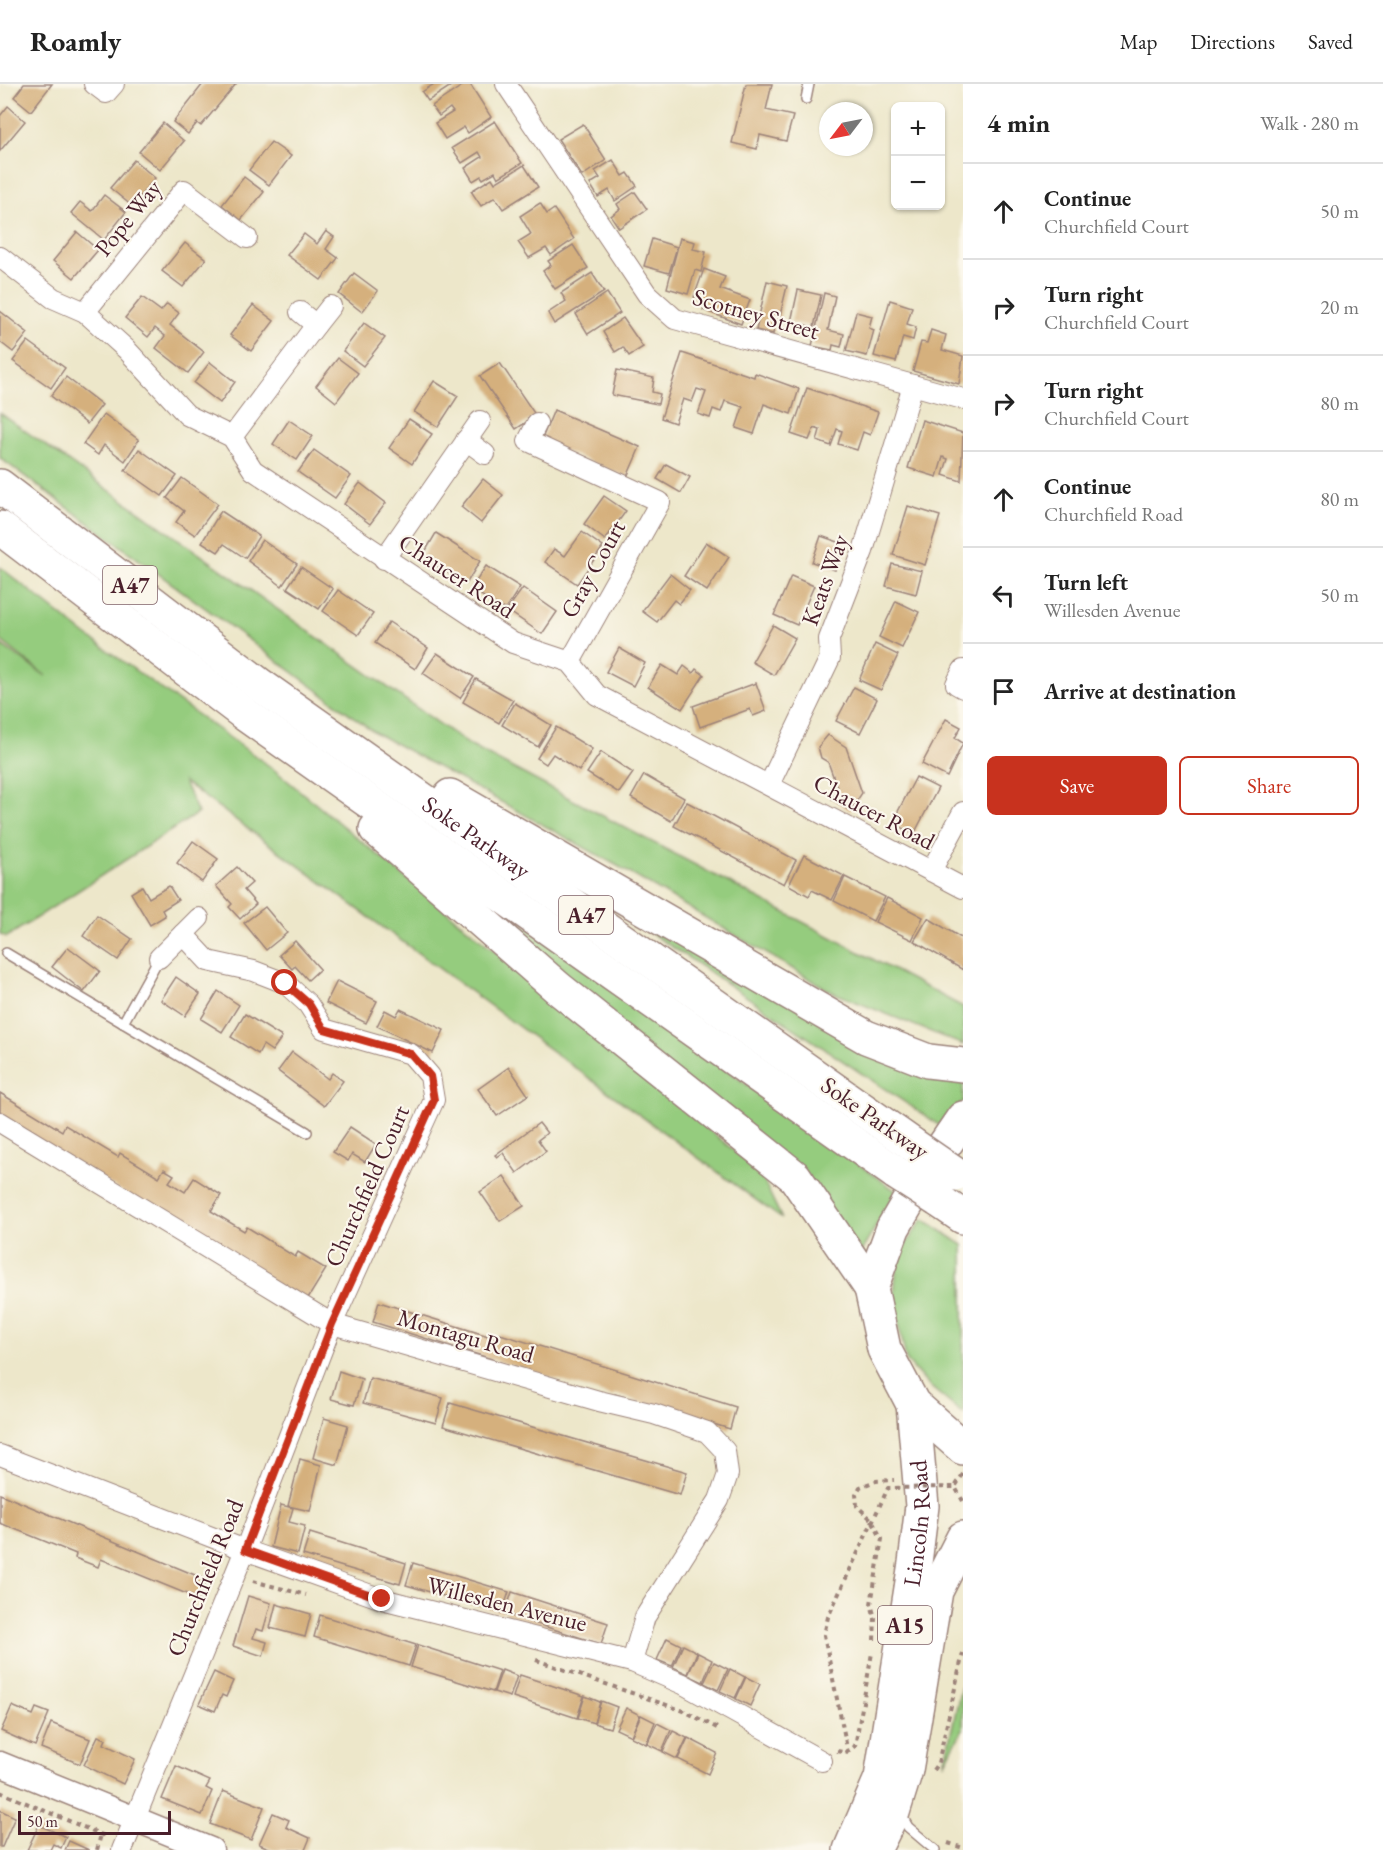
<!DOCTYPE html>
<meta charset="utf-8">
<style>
:root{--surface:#fff;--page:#f2f2f2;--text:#222;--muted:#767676;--line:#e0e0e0;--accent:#c8321e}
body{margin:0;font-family:"EB Garamond",serif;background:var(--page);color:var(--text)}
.controls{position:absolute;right:18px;top:18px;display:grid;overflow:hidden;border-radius:9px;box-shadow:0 2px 4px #0004}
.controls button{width:54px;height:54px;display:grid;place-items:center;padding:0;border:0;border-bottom:2px solid var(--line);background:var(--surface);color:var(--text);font:30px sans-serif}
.compass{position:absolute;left:819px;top:18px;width:54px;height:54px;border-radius:50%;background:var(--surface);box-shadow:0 2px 4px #0004;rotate:238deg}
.scale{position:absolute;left:18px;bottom:15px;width:153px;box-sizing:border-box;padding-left:6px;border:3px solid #4a1f2b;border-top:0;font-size:16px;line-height:21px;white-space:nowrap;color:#4a1f2b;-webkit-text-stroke:4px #fbf7ec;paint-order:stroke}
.stop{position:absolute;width:18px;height:18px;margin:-14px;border:4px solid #c8321e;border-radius:50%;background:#fff}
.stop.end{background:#c8321e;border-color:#fff;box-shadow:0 2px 6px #0008}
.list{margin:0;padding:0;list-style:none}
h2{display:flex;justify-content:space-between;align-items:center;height:78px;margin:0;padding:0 24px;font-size:26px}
h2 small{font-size:20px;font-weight:400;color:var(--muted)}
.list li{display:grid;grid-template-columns:39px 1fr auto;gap:18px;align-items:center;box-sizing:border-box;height:96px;padding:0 24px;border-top:2px solid var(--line)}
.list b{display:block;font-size:22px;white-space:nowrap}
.list p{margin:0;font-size:20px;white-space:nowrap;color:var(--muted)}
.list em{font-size:20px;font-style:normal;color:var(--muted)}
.actions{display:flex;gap:12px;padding:18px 24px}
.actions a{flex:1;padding:14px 0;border:2px solid var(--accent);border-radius:9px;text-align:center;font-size:21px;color:var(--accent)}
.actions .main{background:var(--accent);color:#fff}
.icon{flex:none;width:33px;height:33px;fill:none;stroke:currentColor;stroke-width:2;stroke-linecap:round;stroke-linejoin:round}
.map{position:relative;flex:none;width:963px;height:1766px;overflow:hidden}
header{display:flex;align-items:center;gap:36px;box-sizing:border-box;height:84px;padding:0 30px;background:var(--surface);border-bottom:2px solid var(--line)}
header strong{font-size:28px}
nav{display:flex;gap:33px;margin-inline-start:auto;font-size:21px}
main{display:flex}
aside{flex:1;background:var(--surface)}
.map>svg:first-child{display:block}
</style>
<header>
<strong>Roamly</strong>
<nav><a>Map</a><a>Directions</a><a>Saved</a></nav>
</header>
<main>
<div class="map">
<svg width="963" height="1766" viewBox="0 0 963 1766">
<rect width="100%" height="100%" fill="#fbf7ec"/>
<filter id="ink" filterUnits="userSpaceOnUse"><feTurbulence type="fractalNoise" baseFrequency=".0167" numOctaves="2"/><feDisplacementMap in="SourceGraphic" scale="12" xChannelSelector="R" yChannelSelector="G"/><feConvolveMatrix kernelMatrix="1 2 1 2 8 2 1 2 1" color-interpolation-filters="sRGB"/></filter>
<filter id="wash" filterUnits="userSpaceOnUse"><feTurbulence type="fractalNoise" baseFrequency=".008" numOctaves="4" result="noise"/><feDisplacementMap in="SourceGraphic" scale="24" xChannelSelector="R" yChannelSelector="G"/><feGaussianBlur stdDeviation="1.35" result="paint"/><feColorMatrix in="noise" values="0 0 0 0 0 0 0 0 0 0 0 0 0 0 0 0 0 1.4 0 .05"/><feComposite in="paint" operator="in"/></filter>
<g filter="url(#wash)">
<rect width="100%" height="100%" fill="#ede7ca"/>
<g fill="#95cc7e" stroke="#707654" stroke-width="1.5">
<polygon points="0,329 471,662 963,923 963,961 832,908 616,781 376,649 0,374"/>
<polygon points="0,483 86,551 272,684 618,968 760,1089 782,1135 184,698 198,729 7,853 0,850 0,560 46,592 0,556"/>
<polygon points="506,828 896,1107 860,1170 503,837"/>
<polygon points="650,838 963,992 963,1018 939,1041 645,845"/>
<polygon points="923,1135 963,1161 963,1330 927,1300 906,1276 894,1215 897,1173"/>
<polygon points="963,1595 963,1645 944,1680"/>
</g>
<g id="blocks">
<g fill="#d5b07d">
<polygon points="24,0 52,0 31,27 14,13"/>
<polygon points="203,0 236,0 201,42 197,39 188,50 173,38"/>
<polygon points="434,0 454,0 428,17 422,8"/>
<polygon points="465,0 470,0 491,33 468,49 464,43 445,55 435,39 453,28 450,24 439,32 432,22"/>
<polygon points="746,0 772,0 766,26 793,32 786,57 760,51 757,65 732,59"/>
<polygon points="8,22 25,37 0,67 0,32"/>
<polygon points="495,37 522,79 498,94 495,88 483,95 481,92 473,97 465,84 482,73 479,68 462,79 452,64"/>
<polygon points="163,39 184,57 160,86 139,68"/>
<polygon points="583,40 606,76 582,92 558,55"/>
<polygon points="271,58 291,72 269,101 249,86"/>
<polygon points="134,76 155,94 132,122 110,104"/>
<polygon points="613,76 623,92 628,89 637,102 615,117 609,106 598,113 590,100 600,94 595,87"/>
<polygon points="524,81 538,103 503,125 495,113 481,122 471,107 492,94 495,99"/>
<polygon points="244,93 264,108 241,136 222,121"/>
<polygon points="635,108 647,125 619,144 611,132 620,125 617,120"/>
<polygon points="104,111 126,128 104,156 71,129 80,118 92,127"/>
<polygon points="540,119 547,130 554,125 574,155 551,171 546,164 529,174 518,158 531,150 520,132"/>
<polygon points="326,147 334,153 326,165 338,174 321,196 287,171 304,150 317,160"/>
<polygon points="77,148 98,166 74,194 53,177"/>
<polygon points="680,154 695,158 693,165 706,168 701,188 695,186 688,210 667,204"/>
<polygon points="652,155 677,163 669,189 644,182"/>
<polygon points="185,159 206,175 183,203 162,187"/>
<polygon points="573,161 588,184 555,205 543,187 551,181 548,177"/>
<polygon points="704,185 725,193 720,205 750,216 741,240 703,226 706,218 694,213"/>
<polygon points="354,189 378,207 362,228 339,210"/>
<polygon points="592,189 604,208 554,240 548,229 566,217 561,209"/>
<polygon points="767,197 787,202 778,240 775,239 773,250 756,246"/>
<polygon points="798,206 821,211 814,243 791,238"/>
<polygon points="607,209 620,229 588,250 576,230"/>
<polygon points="824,209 835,212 828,246 844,250 841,263 833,261 832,266 812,262"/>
<polygon points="142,213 161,227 167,220 179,229 170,241 204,268 188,289 156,264 165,252 155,244 148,253 125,234"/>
<polygon points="890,216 912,223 907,240 916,243 913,256 903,253 896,278 874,272"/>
<polygon points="253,221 274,237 251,267 230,251"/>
<polygon points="0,227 28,249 13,268 0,258"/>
<polygon points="856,228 872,232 869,244 874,246 867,272 846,267"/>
<polygon points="623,234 643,263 629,272 623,263 615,268 603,248"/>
<polygon points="364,239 385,254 363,282 343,267"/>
<polygon points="931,246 946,251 942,266 963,272 959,300 913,287 921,258 927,259"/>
<polygon points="28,257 65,284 51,304 13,277"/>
<polygon points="682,269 754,293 755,289 799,305 791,330 764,320 754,350 736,344 743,323 725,317 721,328 713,325 710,334 698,330 706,308 697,305 692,318 683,315 675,339 661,334"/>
<polygon points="338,274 358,289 336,318 316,302"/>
<polygon points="210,278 235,298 220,319 194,299"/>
<polygon points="500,279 536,332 516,345 480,292"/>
<polygon points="617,286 654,294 652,308 660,310 658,320 612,311"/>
<polygon points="66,293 102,321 87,340 51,312"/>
<polygon points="434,297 458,312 438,343 414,328"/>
<polygon points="807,304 878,328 870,351 863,348 857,366 838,360 842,347 837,345 831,362 817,357 820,346 814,344 809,356 791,350"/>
<polygon points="554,326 640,363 627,393 541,357"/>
<polygon points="104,330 139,356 125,377 104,361 98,371 83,360"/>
<polygon points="409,335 432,350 412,380 389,364"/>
<polygon points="289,336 313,352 297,376 273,360"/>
<polygon points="922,336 963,349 961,397 943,391 948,375 943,373 937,393 908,384"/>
<polygon points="139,365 177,392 162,412 125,386"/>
<polygon points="314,366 351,392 335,414 298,388"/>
<polygon points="666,380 690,393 681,409 657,395"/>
<polygon points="182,394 218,420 195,451 176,438 184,427 167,414"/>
<polygon points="483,395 503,411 481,439 461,423"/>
<polygon points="360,399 386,419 370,440 344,420"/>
<polygon points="604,412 626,427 605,456 584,440"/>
<polygon points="908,422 940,432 925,481 893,471"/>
<polygon points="221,427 259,452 245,474 224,460 218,468 202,458"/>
<polygon points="582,448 603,463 577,500 545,478 554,465 565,472"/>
<polygon points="436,449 480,477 466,500 422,473"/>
<polygon points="821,452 844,460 835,486 812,478"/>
<polygon points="262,456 297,480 282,502 248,477"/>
<polygon points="706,458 729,473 707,507 684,492"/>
<polygon points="892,480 922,487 916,510 886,502"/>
<polygon points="486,482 520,503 505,526 471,505"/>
<polygon points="301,483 333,505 319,525 287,504"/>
<polygon points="670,490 690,506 679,520 674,516 657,538 642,527"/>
<polygon points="791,492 814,502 797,541 774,531"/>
<polygon points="523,504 557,528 542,550 507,526"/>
<polygon points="338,506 373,530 358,551 323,527"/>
<polygon points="896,517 919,528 902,564 879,553"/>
<polygon points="389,538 428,564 415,585 375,559"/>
<polygon points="773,541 795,554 774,591 752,578"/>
<polygon points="875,560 898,571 881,606 859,596"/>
<polygon points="619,564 645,579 633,602 606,588"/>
<polygon points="437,569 474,593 460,614 423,589"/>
<polygon points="662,581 678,591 684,582 693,589 696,585 704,591 682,625 648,603"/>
<polygon points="476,595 513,616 499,639 463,618"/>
<polygon points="756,599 766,627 753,632 750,625 700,643 693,622"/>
<polygon points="854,603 877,615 860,649 836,637"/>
<polygon points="515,619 551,641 538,663 502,641"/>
<polygon points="946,635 961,643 955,654 963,659 947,693 922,680"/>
<polygon points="556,643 592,665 579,687 553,670 546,680 537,674"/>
<polygon points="828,651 846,663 862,709 850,727 832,715 838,706 828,678 821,674 818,663"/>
<polygon points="601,668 633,689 619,709 587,689"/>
<polygon points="644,691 684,714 671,737 631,714"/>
<polygon points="916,693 938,704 914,750 892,739"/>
<polygon points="687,718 796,776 784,800 674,742"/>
<polygon points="193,757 218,775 202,798 177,779"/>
<polygon points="804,771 844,792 832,816 812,806 809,812 789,801"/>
<polygon points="237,783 252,799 244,806 256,820 240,835 229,823 232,820 216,802"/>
<polygon points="845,793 885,813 873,837 834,817"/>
<polygon points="142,802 149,814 169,802 178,816 162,826 165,832 150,841 131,809"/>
<polygon points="887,814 923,833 912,856 875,838"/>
<polygon points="265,823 287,849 266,866 244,839"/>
<polygon points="97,831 132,855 118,876 83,852"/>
<polygon points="928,834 963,855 963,886 914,857"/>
<polygon points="295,857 320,885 308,896 295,882 292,885 279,871"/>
<polygon points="68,863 100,887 84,908 52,883"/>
<polygon points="176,893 200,910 185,932 161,916"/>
<polygon points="337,897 377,917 366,939 326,919"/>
<polygon points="218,907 239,921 222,948 201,935"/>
<polygon points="400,925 444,946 433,969 377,942 385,926 396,932"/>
<polygon points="245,930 282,953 272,967 263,961 258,970 231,953"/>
<polygon points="292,968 328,995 332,989 343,997 324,1022 278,987"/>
<polygon points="509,983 528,1011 497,1032 478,1005"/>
<polygon points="0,1009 62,1047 65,1041 118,1073 120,1069 159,1093 164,1085 174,1091 169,1098 185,1108 194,1094 221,1111 211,1127 244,1147 247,1143 295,1173 298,1168 326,1185 305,1219 0,1033"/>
<polygon points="539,1039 547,1049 538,1056 546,1067 517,1089 503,1069 497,1073 495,1071"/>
<polygon points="350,1043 376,1060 365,1078 352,1070 348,1077 333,1068"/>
<polygon points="504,1092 524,1122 500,1137 480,1108"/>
<polygon points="379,1218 498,1255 500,1250 736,1323 730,1345 615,1310 614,1313 373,1238"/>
<polygon points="339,1287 362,1295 354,1321 331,1315"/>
<polygon points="370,1294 443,1314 436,1339 363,1319"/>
<polygon points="450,1319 687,1388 680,1411 443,1342"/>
<polygon points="324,1334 348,1341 337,1381 313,1374"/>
<polygon points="300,1375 321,1381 310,1427 288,1422"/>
<polygon points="0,1410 207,1496 199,1515 101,1475 98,1483 75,1474 76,1470 0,1439"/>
<polygon points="281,1421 293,1424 289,1438 305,1442 298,1470 271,1463"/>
<polygon points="310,1449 406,1479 400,1500 303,1471"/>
<polygon points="413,1479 509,1508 502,1529 406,1501"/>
<polygon points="512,1508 608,1539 601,1560 505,1530"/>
<polygon points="248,1512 271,1519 263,1547 256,1545 253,1554 267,1558 263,1572 233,1562"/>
<polygon points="276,1520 311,1530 305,1553 270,1544"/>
<polygon points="320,1531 416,1561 409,1582 314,1553"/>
<polygon points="667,1554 681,1561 672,1582 657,1576"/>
<polygon points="418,1561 500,1587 493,1608 411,1583"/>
<polygon points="683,1561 697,1568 688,1590 673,1583"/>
<polygon points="698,1569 712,1576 703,1598 688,1591"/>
<polygon points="714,1578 728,1585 718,1606 704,1599"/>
<polygon points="730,1585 745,1593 735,1614 720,1607"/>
<polygon points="502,1586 517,1592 510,1613 494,1608"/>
<polygon points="214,1588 233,1597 226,1613 222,1611 215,1627 199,1620"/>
<polygon points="520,1591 584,1612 577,1634 513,1613"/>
<polygon points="746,1593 760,1600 750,1622 736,1615"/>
<polygon points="585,1612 600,1618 594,1639 578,1634"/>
<polygon points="601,1617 617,1623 610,1644 594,1639"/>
<polygon points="12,1622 33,1631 36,1624 49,1629 35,1662 1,1647"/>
<polygon points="626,1624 640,1631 631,1652 616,1645"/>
<polygon points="641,1631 655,1638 646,1660 631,1653"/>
<polygon points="51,1639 90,1655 80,1680 41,1664"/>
<polygon points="657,1639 671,1646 662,1667 647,1660"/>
<polygon points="673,1647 687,1654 677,1675 663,1668"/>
<polygon points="98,1652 106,1655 104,1660 135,1675 123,1700 84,1681"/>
<polygon points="688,1654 717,1669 708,1690 678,1675"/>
<polygon points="176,1682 210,1697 206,1704 212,1707 202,1731 162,1715"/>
<polygon points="223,1707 264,1723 251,1756 210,1740"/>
<polygon points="0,1726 15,1733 2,1763 0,1763"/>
<polygon points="273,1729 289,1736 286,1743 310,1754 305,1766 274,1766 259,1760"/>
<polygon points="39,1741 66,1753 61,1764 53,1760 50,1766 27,1766"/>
<polygon points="69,1757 89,1766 65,1766"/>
</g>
</g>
</g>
<g filter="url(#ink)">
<use href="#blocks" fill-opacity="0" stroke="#9c837a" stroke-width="1.5"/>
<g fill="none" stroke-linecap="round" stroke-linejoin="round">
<defs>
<g id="service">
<polyline points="806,15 809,0"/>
<polyline points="6,869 123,939"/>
<polyline points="159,874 123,939 307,1048"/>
<polyline points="900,1729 908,1743 935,1766"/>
</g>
<g id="minor">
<polyline points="94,0 106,9 114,0"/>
<polyline points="506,0 647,210 675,235 963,315"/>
<polyline points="0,173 53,214 85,228 126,265 187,331 232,353 253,386 513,559 570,578 597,611 963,804"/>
<polyline points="85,228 184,106 247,154"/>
<polyline points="316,241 331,222"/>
<polyline points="537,339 528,357 660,418 570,578"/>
<polyline points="232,353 316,241 300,228"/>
<polyline points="466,356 485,370"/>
<polyline points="384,475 480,337"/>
<polyline points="963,586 956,600 963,604"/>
<polyline points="769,701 830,574 829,555 863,467 913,301"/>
<polyline points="931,787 963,728"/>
<polyline points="159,874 199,834"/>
<polyline points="0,1038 332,1240 599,1317 654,1330 707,1348 725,1367 728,1390 719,1416 645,1533 632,1578"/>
<polyline points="0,1371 245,1466 382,1515 632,1578 683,1600 822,1677"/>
<polyline points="122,1766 245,1466 332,1240 434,1016 430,992 411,970 324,945 308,920 285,899 254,887 208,877 183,850"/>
</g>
<polyline id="tertiary" points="0,1680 211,1766"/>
<g id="trunk">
<path id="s1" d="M0 402 260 601 913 1061"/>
<polyline points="0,444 246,631 896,1089"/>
<polyline points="450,712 866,953 928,977 963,981"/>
<polyline points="376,745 558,904 795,1093 871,1204"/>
<polyline points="963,1034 924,1091 893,1144 871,1204 884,1265 913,1320 963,1364"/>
<polyline points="938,1116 963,1133"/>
<path id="s2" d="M850 1766 881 1694 915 1479 922 1422 913 1320"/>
<polyline points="874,1766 893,1728 906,1686 936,1507 963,1454"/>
</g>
</defs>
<use href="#service" stroke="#9c837a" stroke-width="12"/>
<use href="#minor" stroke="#9c837a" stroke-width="22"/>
<use href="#tertiary" stroke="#9c837a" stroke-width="27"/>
<use href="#trunk" stroke="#9c837a" stroke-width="36"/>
<g stroke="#9c837a" stroke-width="4" stroke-dasharray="4.5 4.5" stroke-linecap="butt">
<polyline points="963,1390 955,1403 963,1417"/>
<polyline points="253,1497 306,1511"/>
<polyline points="874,1556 875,1534 871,1520 882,1455 871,1435 857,1422 856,1410 860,1403 876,1397 894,1396"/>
<polyline points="536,1576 684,1627 719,1645"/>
<polyline points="837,1667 848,1669"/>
<polyline points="846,1669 855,1662 872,1569"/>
<polyline points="933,1686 938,1679 963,1569"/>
<polyline points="0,1708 107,1753"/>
<polyline points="948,1759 963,1764"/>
<polyline points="97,1766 101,1750"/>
</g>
<use href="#service" stroke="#fff" stroke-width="9"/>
<use href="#minor" stroke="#fff" stroke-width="20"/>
<use href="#tertiary" stroke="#fff" stroke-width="24"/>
<use href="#trunk" stroke="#fff" stroke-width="33"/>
<defs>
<g id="trunk-bridge">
<polyline points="913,1061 955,1090"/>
<polyline points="896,1089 938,1116"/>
</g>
</defs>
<use href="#trunk-bridge" stroke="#9c837a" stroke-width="36" stroke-linecap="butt"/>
<polyline stroke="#9c837a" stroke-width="4" stroke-dasharray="4.5 4.5" stroke-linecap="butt" points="848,1669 824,1551 828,1533 888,1404 955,1403"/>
<use href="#trunk-bridge" stroke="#fff" stroke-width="33"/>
</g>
</g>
<g fill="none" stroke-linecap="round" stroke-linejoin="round" filter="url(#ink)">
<polyline stroke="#c8321e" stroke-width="8" points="285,899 309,920 324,945 411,970 430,992 434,1016 332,1240 245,1466 382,1515"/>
</g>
<g text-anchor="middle" stroke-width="4.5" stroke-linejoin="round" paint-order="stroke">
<g fill="#fbf7ec" stroke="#7f6065" stroke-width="1.5">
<rect x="103" y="482" width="54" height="38" rx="4.5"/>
<rect x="559" y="812" width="54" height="38" rx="4.5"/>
<rect x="878" y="1522" width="54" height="38" rx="4.5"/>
</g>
<g font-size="22" font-weight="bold" fill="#4a1f2b">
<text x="130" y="509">A47</text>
<text x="586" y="839">A47</text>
<text x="905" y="1549">A15</text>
</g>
<g font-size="24" fill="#4a1f2b" stroke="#fbf7ec">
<text transform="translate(128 134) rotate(-51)" y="8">Pope Way</text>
<text transform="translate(756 230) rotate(16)" y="8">Scotney Street</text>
<text transform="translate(593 485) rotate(-61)" y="8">Gray Court</text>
<text transform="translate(457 492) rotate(33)" y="8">Chaucer Road</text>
<text transform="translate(825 496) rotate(-70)" y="8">Keats Way</text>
<text transform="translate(874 728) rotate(28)" y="8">Chaucer Road</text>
<text dy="8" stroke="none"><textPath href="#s1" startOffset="592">Soke Parkway</textPath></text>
<text transform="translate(875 1034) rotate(35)" y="8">Soke Parkway</text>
<text transform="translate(367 1102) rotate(-66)" y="8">Churchfield Court</text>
<text transform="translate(466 1252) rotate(16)" y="8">Montagu Road</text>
<text dy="8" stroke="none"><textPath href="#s2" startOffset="336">Lincoln Road</textPath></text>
<text transform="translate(205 1494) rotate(-68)" y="8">Churchfield Road</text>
<text transform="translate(507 1520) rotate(14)" y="8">Willesden Avenue</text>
</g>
</g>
</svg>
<div class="controls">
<button>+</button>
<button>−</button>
</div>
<svg class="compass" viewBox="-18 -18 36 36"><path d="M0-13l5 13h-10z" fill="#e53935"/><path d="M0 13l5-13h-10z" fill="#767676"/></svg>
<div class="scale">50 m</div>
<div class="stop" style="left:285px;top:899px"></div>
<div class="stop end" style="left:382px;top:1515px"></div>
</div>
<aside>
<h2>4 min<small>Walk · 280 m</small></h2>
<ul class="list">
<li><svg class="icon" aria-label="ahead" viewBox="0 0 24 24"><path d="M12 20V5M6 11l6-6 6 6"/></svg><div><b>Continue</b><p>Churchfield Court</p></div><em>50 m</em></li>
<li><svg class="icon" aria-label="right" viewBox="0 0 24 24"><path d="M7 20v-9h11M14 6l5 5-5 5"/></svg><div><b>Turn right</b><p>Churchfield Court</p></div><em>20 m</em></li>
<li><svg class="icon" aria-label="right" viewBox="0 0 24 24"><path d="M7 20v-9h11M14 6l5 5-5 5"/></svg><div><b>Turn right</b><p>Churchfield Court</p></div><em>80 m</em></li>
<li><svg class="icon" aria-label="ahead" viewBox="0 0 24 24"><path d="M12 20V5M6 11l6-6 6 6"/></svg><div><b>Continue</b><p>Churchfield Road</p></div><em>80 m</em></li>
<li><svg class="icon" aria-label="left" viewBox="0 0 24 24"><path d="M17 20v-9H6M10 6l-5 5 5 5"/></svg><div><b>Turn left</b><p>Willesden Avenue</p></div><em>50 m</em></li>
<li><svg class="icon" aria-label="arrive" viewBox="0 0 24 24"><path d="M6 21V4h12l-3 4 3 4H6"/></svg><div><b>Arrive at destination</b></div></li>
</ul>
<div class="actions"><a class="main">Save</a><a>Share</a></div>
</aside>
</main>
